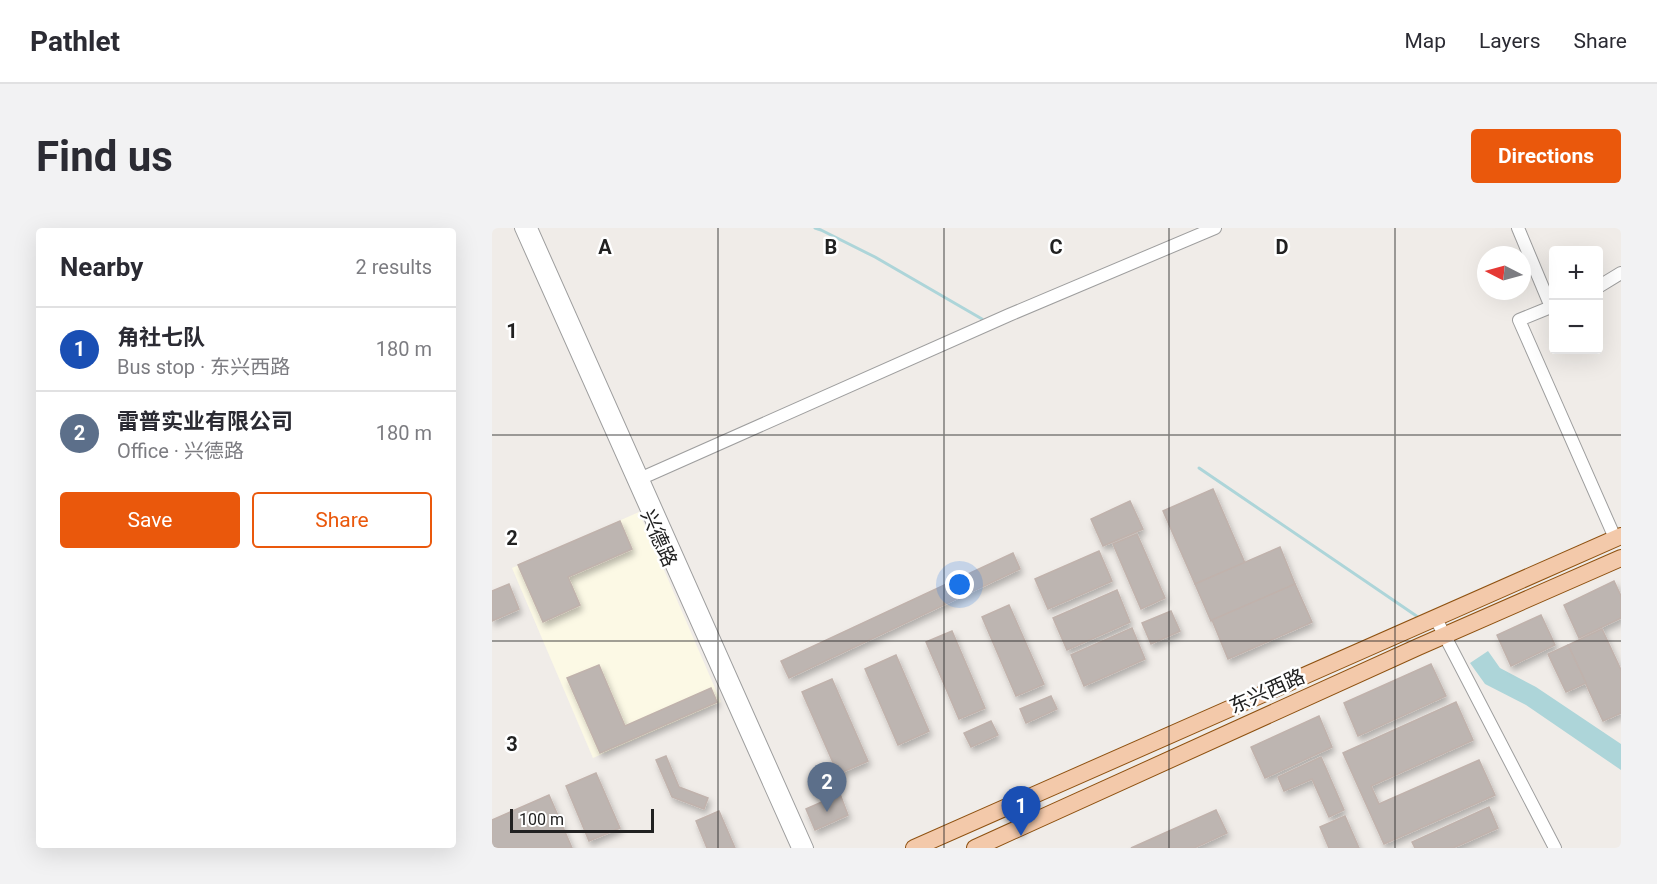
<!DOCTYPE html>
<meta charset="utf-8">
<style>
:root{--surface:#fff;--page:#f2f2f3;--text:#2b2b33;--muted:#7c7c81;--line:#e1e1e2;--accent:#ea580c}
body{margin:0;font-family:Roboto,"Noto Sans SC",sans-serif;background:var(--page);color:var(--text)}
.controls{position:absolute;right:18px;top:18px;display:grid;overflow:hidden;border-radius:6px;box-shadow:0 6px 24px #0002}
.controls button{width:54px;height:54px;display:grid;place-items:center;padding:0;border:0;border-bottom:2px solid var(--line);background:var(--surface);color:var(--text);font:30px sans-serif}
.compass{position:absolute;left:985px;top:18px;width:54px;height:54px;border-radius:50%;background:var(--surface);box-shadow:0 6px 24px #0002;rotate:276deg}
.scale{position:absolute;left:18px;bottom:15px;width:144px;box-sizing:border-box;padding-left:6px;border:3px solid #212121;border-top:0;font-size:16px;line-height:21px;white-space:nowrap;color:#212121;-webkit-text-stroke:4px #fff;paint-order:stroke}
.you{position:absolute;left:468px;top:357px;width:21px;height:21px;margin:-15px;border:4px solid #fff;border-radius:50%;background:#1a73e8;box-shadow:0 0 0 9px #1a73e833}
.badge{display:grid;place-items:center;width:39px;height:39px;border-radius:50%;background:var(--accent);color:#fff;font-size:20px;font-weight:700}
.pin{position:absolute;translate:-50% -50px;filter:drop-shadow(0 2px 3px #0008)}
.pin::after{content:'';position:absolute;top:32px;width:21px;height:18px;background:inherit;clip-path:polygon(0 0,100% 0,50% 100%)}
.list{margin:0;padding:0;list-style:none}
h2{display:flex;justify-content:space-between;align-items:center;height:78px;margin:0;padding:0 24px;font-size:26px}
h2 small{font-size:20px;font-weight:400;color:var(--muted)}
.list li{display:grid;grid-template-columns:39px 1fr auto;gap:18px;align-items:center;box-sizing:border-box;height:84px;padding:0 24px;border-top:2px solid var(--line)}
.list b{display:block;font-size:22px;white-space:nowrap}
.list p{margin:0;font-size:20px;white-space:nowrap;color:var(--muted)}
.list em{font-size:20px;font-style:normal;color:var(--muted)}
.actions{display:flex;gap:12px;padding:18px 24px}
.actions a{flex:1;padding:14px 0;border:2px solid var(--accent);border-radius:6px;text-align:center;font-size:21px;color:var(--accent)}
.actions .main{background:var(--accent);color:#fff}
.map{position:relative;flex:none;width:1129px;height:620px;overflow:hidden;border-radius:6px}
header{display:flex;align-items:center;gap:36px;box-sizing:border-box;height:84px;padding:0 30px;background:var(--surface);border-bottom:2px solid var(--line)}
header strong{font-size:28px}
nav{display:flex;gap:33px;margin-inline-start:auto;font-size:21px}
.intro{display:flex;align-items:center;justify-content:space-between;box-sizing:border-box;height:144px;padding:0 36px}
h1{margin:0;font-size:42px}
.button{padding:15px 27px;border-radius:6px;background:var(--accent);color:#fff;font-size:21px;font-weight:700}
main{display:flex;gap:36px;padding:0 36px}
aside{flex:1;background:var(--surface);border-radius:6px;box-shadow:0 6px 24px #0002}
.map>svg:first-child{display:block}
</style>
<header>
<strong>Pathlet</strong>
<nav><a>Map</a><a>Layers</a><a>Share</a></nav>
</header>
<div class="intro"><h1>Find us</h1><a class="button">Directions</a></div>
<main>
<aside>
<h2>Nearby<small>2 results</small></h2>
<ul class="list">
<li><span class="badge" style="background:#1a4fb4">1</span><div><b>角社七队</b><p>Bus stop · 东兴西路</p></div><em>180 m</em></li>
<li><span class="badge" style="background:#5c6f8a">2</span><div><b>雷普实业有限公司</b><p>Office · 兴德路</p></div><em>180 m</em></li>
</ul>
<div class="actions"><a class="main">Save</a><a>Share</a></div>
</aside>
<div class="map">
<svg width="1129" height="620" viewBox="0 0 1129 620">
<defs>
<filter id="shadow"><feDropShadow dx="2.5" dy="4.5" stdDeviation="3" flood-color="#0004"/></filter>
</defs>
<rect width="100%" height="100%" fill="#f0ece8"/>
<polygon fill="#fcf9e5" points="147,284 229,474 101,530 20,340"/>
<polygon fill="#add5d9" points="996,423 1008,440 1044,459 1129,516 1129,542 1034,477 993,456 978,435"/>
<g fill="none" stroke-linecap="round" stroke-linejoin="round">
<g stroke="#add5d9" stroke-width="3">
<polyline points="323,0 329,2 383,29 490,91"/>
<polyline points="707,240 926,389"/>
</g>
</g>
<g fill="#bdb5b1" stroke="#c0b2ac" stroke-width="1.5" filter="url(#shadow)">
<polygon points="721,261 753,335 703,356 671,283"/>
<polygon points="638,273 651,301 611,318 599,291"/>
<polygon points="128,293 140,321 76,349 88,377 51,394 26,337"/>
<polygon points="645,306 673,370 649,381 621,316"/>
<polygon points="788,319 803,356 719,393 703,356"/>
<polygon points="607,323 620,353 556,381 543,351"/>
<polygon points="521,325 528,341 297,450 289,433"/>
<polygon points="1122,353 1129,368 1129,390 1087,410 1072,377"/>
<polygon points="17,356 27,381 0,393 0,363"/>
<polygon points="803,356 820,394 736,431 720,392"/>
<polygon points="625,362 638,394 575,422 561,390"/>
<polygon points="517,377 552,456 524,468 490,389"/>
<polygon points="679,383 688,403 659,416 650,395"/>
<polygon points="1049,387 1063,417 1019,438 1005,407"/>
<polygon points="640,400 653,431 592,458 579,427"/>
<polygon points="1110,401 1129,442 1129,485 1111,493 1076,417"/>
<polygon points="460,403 493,480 467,491 434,414"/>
<polygon points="1076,417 1094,455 1074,464 1056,426"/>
<polygon points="404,427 437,503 406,517 373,441"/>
<polygon points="939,436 954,468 866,508 852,475"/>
<polygon points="107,437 133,498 219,460 225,474 108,525 75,450"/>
<polygon points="340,451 376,533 346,546 310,464"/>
<polygon points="559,468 565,481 534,495 528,481"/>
<polygon points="964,474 981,512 879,558 887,576 987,532 1003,567 892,616 851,525"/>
<polygon points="827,488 840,519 773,550 759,519"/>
<polygon points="499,493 506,507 479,519 472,505"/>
<polygon points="174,528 187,559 216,570 212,581 180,569 164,532"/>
<polygon points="829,529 852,582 837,589 820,551 792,563 786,549"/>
<polygon points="104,545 128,600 97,613 74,558"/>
<polygon points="348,566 356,587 323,602 314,581"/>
<polygon points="57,567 80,620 0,620 0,592"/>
<polygon points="997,579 1006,600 961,620 923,620 920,614"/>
<polygon points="724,582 735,605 702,620 639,620"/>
<polygon points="227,583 243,620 215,620 204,593"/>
<polygon points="853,588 867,620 837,620 828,599"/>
</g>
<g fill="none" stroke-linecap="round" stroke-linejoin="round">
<defs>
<g id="minor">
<polyline points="29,0 306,620"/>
<polyline points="39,0 315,620"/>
<polyline points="1026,0 1059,79 1027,92 1123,310"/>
<polyline points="1106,59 1129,45"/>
<polyline points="143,253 517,87 723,0"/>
<polyline points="943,389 1063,620"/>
</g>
<g id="major">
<polyline points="422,620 1129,308"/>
<polyline points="483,620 926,419 1129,330"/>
</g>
</defs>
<use href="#minor" stroke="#9e9e9e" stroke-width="14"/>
<use href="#major" stroke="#8e5110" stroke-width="18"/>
<use href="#minor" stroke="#fff" stroke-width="12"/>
<use href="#major" stroke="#f3c9aa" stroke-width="16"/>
</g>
<path fill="none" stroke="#212121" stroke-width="1.5" stroke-opacity="0.55" d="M226 0V620M452 0V620M677 0V620M903 0V620M0 207H1129M0 413H1129"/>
<g text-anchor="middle" stroke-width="5" stroke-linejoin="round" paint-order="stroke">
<g font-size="20" fill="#212121" stroke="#fff">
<text transform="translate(167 310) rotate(66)" y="7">兴德路</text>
<text transform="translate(775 463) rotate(-24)" y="7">东兴西路</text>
</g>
</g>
<g font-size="20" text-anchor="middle" font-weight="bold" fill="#212121" stroke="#fff" stroke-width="5" stroke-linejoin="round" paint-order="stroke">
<text x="113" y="26">A</text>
<text x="339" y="26">B</text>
<text x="564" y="26">C</text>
<text x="790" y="26">D</text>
<text x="20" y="110">1</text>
<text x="20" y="317">2</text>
<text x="20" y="523">3</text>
</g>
</svg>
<div class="controls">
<button>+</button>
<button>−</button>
</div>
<svg class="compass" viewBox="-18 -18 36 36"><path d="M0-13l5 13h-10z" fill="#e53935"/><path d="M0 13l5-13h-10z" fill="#7c7c81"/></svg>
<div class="scale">100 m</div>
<div class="you"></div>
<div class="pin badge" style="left:529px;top:608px;background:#1a4fb4">1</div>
<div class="pin badge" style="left:335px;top:584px;background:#5c6f8a">2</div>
</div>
</main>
